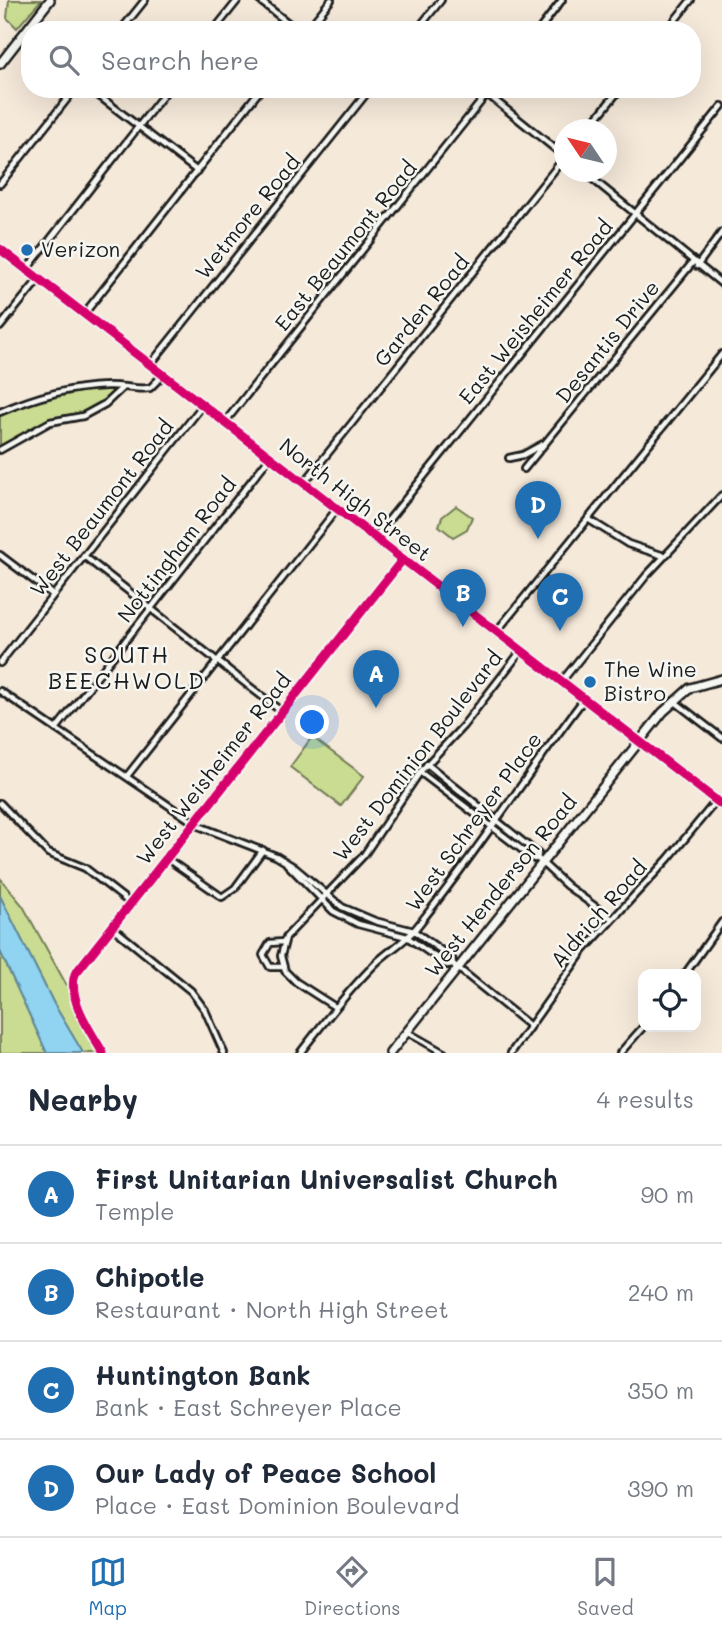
<!DOCTYPE html>
<meta charset="utf-8">
<style>
:root{--surface:#fff;--page:#f2f2f3;--text:#1f2937;--muted:#747a83;--line:#e0e1e3;--accent:#1f6fb2}
body{margin:0;font-family:Mali,sans-serif;background:var(--page);color:var(--text)}
.controls{position:absolute;right:21px;bottom:21px;display:grid;overflow:hidden;border-radius:14px;box-shadow:0 7px 28px #0002}
.controls button{width:63px;height:63px;display:grid;place-items:center;padding:0;border:0;border-bottom:2px solid var(--line);background:var(--surface);color:var(--text);font:35px sans-serif}
.compass{position:absolute;left:554px;top:119px;width:63px;height:63px;border-radius:50%;background:var(--surface);box-shadow:0 7px 28px #0002;rotate:305deg}
.you{position:absolute;left:313px;top:723px;width:24px;height:24px;margin:-18px;border:5px solid #fff;border-radius:50%;background:#1a73e8;box-shadow:0 0 0 10px #1a73e833}
.badge{display:grid;place-items:center;width:46px;height:46px;border-radius:50%;background:var(--accent);color:#fff;font-size:23px;font-weight:700}
.pin{position:absolute;translate:-50% -58px;filter:drop-shadow(0 2px 4px #0008)}
.pin::after{content:'';position:absolute;top:37px;width:24px;height:21px;background:inherit;clip-path:polygon(0 0,100% 0,50% 100%)}
.list{margin:0;padding:0;list-style:none}
h2{display:flex;justify-content:space-between;align-items:center;height:91px;margin:0;padding:0 28px;font-size:30px}
h2 small{font-size:23px;font-weight:400;color:var(--muted)}
.list li{display:grid;grid-template-columns:46px 1fr auto;gap:21px;align-items:center;box-sizing:border-box;height:98px;padding:0 28px;border-top:2px solid var(--line)}
.list b{display:block;font-size:26px;white-space:nowrap}
.list p{margin:0;font-size:23px;white-space:nowrap;color:var(--muted)}
.list em{font-size:23px;font-style:normal;color:var(--muted)}
.icon{flex:none;width:38px;height:38px;fill:none;stroke:currentColor;stroke-width:2;stroke-linecap:round;stroke-linejoin:round}
.map{position:relative;flex:none;width:722px;height:1053px;overflow:hidden}
.search{position:absolute;background:var(--surface);box-shadow:0 7px 28px #0002;left:21px;right:21px;top:21px;height:77px;display:flex;align-items:center;gap:18px;box-sizing:border-box;padding:0 24px;border-radius:28px;color:var(--muted);font-size:26px}
.sheet{height:483px;background:var(--surface)}
nav{display:flex;justify-content:space-around;align-items:center;box-sizing:border-box;height:98px;border-top:2px solid var(--line);background:var(--surface);font-size:19px;color:var(--muted)}
nav a{display:grid;justify-items:center;gap:4px}
nav .on{color:var(--accent)}
.map>svg:first-child{display:block}
</style>
<div class="map">
<svg width="722" height="1053" viewBox="0 0 722 1053">
<rect width="100%" height="100%" fill="#f5e9da"/>
<filter id="ink" filterUnits="userSpaceOnUse"><feTurbulence type="fractalNoise" baseFrequency=".0143" numOctaves="2"/><feDisplacementMap in="SourceGraphic" scale="14" xChannelSelector="R" yChannelSelector="G"/><feConvolveMatrix kernelMatrix="1 2 1 2 8 2 1 2 1" color-interpolation-filters="sRGB"/></filter>
<g filter="url(#ink)">
<g fill="#c9dc91" stroke="#727c56" stroke-width="2">
<polygon points="9,0 41,0 17,28 7,18"/>
<polygon points="108,386 123,388 105,404 83,416 50,423 0,450 0,412 48,396"/>
<polygon points="456,506 472,517 467,529 453,537 439,526 442,517"/>
<polygon points="312,737 364,776 341,806 290,767"/>
<polygon points="0,878 23,906 104,1053 83,1053 54,1004 0,896"/>
<polygon points="0,951 47,1053 0,1053"/>
</g>
<polygon fill="#90d4f2" stroke="#628a9c" stroke-width="2" points="0,896 54,1004 83,1053 47,1053 0,951"/>
<g fill="none" stroke-linecap="round" stroke-linejoin="round">
<defs>
<g id="minor">
<polyline points="259,0 297,30"/>
<polyline points="121,30 145,0"/>
<polyline points="214,30 238,0"/>
<polyline points="307,30 331,0"/>
<polyline points="417,30 441,0"/>
<polyline points="539,30 562,0"/>
<polyline points="667,30 691,0"/>
<polyline points="21,36 30,43"/>
<polyline points="90,89 197,171"/>
<polyline points="481,89 564,156"/>
<polyline points="587,130 620,89"/>
<polyline points="584,172 722,284"/>
<polyline points="0,184 75,89"/>
<polyline points="697,266 722,232"/>
<polyline points="27,269 168,89"/>
<polyline points="84,314 261,89"/>
<polyline points="0,327 39,279"/>
<polyline points="150,365 370,89"/>
<path d="M0 412C32 398 71 387 107 386 121 385 136 390 150 388L163 375"/>
<polyline points="225,422 491,89"/>
<polyline points="0,450 50,422 83,416 105,404 122,388"/>
<polyline points="509,458 523,455 543,444"/>
<polyline points="524,469 693,262"/>
<polyline points="304,483 564,158"/>
<polyline points="588,519 628,544 664,556"/>
<polyline points="375,537 722,106"/>
<polyline points="0,555 53,595"/>
<polyline points="84,556 282,712"/>
<polyline points="497,631 722,354"/>
<polyline points="0,663 202,406"/>
<polyline points="562,681 646,576 722,495"/>
<polyline points="0,691 199,826 276,856 294,867 342,907 375,921 414,931 452,958 453,964"/>
<polyline points="674,701 722,738"/>
<polyline points="56,729 270,457"/>
<polyline points="427,764 538,854 537,858 567,886 611,918"/>
<polyline points="420,772 534,859 537,858"/>
<polyline points="127,776 337,509"/>
<polyline points="0,803 48,853 85,868 130,903"/>
<polyline points="166,858 222,897 235,888 263,850"/>
<polyline points="287,864 333,911 358,924 407,937 447,965 453,964 530,1026"/>
<polyline points="112,927 191,991 205,1010 224,1053"/>
<polyline points="283,967 270,967 263,955 270,943 283,942"/>
<polyline points="685,974 722,922"/>
<polyline points="335,1007 296,982 285,971 281,956 286,937 364,855 420,772 463,726 521,651"/>
<polyline points="407,1032 444,1053"/>
<path d="M103 1053C91 1032 67 999 75 974L403 560"/>
<path d="M300 1053C324 1022 348 991 376 963 388 951 405 942 416 928 476 854 526 775 584 699"/>
<polyline points="511,1053 584,950 668,859 716,801"/>
<polyline points="620,1053 643,1027"/>
</g>
<polyline id="secondary" points="390,1053 663,712 690,688 722,679"/>
<g id="primary">
<polyline points="0,64 50,0"/>
<polyline points="0,249 722,805"/>
</g>
</defs>
<use href="#minor" stroke="#1c1c1c" stroke-width="10"/>
<use href="#secondary" stroke="#1c1c1c" stroke-width="12"/>
<use href="#primary" stroke="#1c1c1c" stroke-width="12"/>
<use href="#minor" stroke="#f6f6f2" stroke-width="4.5"/>
<use href="#secondary" stroke="#f6f6f2" stroke-width="7"/>
<use href="#primary" stroke="#f6f6f2" stroke-width="7"/>
<defs>
<g id="cycleway">
<polyline points="0,249 722,805"/>
<path d="M103 1053C91 1032 67 999 75 974L403 559"/>
</g>
</defs>
<use href="#cycleway" stroke="#f6f6f2" stroke-width="13"/>
<use href="#cycleway" stroke="#d6006c" stroke-width="9"/>
</g>
</g>
<g fill="#1f6fb2" stroke="#f6f6f2" stroke-width="2.5">
<circle cx="27" cy="250" r="7"/>
<circle cx="590" cy="682" r="7"/>
</g>
<g text-anchor="middle" stroke-width="5" stroke-linejoin="round" paint-order="stroke">
<g font-size="21" fill="#1c1c1c" stroke="#f6f6f2">
<text transform="translate(248 217) rotate(-51)" y="7">Wetmore Road</text>
<text transform="translate(346 246) rotate(-51)" y="7">East Beaumont Road</text>
<text transform="translate(422 311) rotate(-51)" y="7">Garden Road</text>
<text transform="translate(536 312) rotate(-51)" y="7">East Weisheimer Road</text>
<text transform="translate(608 342) rotate(-51)" y="7">Desantis Drive</text>
<text transform="translate(355 500) rotate(38)" y="7">North High Street</text>
<text transform="translate(102 508) rotate(-52)" y="7">West Beaumont Road</text>
<text transform="translate(177 550) rotate(-52)" y="7">Nottingham Road</text>
<text transform="translate(418 756) rotate(-52)" y="7">West Dominion Boulevard</text>
<text transform="translate(214 769) rotate(-52)" y="7">West Weisheimer Road</text>
<text transform="translate(474 822) rotate(-54)" y="7">West Schreyer Place</text>
<text transform="translate(501 886) rotate(-51)" y="7">West Henderson Road</text>
<text transform="translate(599 914) rotate(-49)" y="7">Aldrich Road</text>
</g>
<g font-size="21" fill="#1c1c1c" stroke="#f6f6f2" text-anchor="start">
<text x="41" y="257">Verizon</text>
<text x="604" y="677">The Wine<tspan x="604" dy="24">Bistro</tspan></text>
</g>
<g font-size="23" letter-spacing="2" fill="#1c1c1c" stroke="#f6f6f2">
<text x="127" y="663">SOUTH<tspan x="127" dy="26">BEECHWOLD</tspan></text>
</g>
</g>
</svg>
<div class="controls">
<button><svg class="icon" aria-label="locate" viewBox="0 0 24 24"><circle cx="12" cy="12" r="6"/><path d="M12 2v4M12 18v4M2 12h4M18 12h4"/></svg></button>
</div>
<svg class="compass" viewBox="-18 -18 36 36"><path d="M0-13l5 13h-10z" fill="#e53935"/><path d="M0 13l5-13h-10z" fill="#747a83"/></svg>
<div class="you"></div>
<div class="pin badge" style="left:376px;top:708px">A</div>
<div class="pin badge" style="left:463px;top:627px">B</div>
<div class="pin badge" style="left:560px;top:631px">C</div>
<div class="pin badge" style="left:538px;top:539px">D</div>
<div class="search"><svg class="icon" aria-label="search" viewBox="0 0 24 24"><circle cx="10" cy="10" r="6"/><path d="M15 15l6 6"/></svg>Search here</div>
</div>
<section class="sheet">
<h2>Nearby<small>4 results</small></h2>
<ul class="list">
<li><span class="badge">A</span><div><b>First Unitarian Universalist Church</b><p>Temple</p></div><em>90 m</em></li>
<li><span class="badge">B</span><div><b>Chipotle</b><p>Restaurant · North High Street</p></div><em>240 m</em></li>
<li><span class="badge">C</span><div><b>Huntington Bank</b><p>Bank · East Schreyer Place</p></div><em>350 m</em></li>
<li><span class="badge">D</span><div><b>Our Lady of Peace School</b><p>Place · East Dominion Boulevard</p></div><em>390 m</em></li>
</ul>
</section>
<nav>
<a class="on"><svg class="icon" aria-label="map" viewBox="0 0 24 24"><path d="M3 6l6-2 6 2 6-2v14l-6 2-6-2-6 2zM9 4v14M15 6v14"/></svg>Map</a>
<a><svg class="icon" aria-label="directions" viewBox="0 0 24 24"><path d="M12 3l9 9-9 9-9-9zM9 14v-3h6M13 9l2 2-2 2"/></svg>Directions</a>
<a><svg class="icon" aria-label="saved" viewBox="0 0 24 24"><path d="M7 4h10v16l-5-4-5 4z"/></svg>Saved</a>
</nav>
